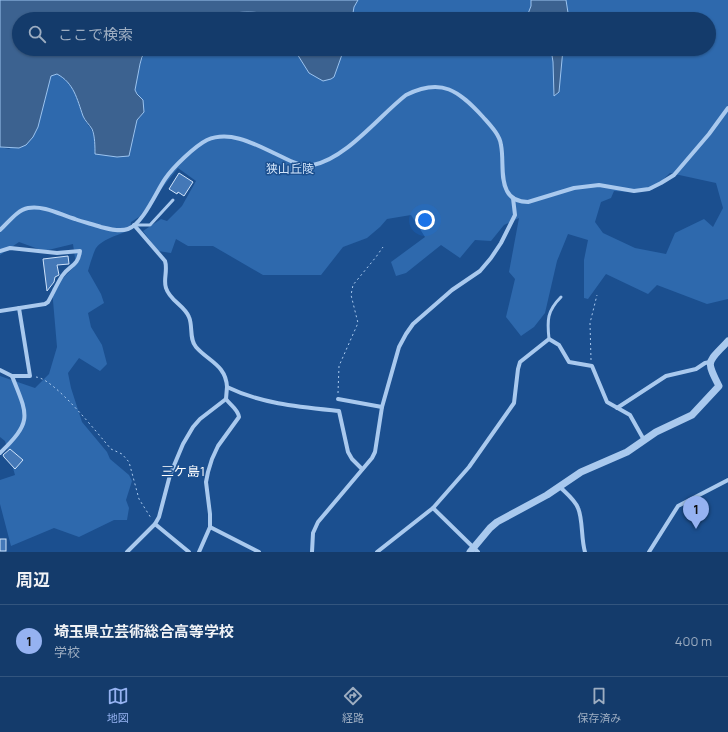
<!DOCTYPE html>
<html lang="ja">
<meta charset="utf-8">
<style>
:root{--surface:#143b6b;--page:#214673;--text:#f1f3f6;--muted:#9dadc1;--line:#33557e;--accent:#95b2f1}
body{margin:0;font-family:Manrope,"Noto Sans JP",sans-serif;background:var(--page);color:var(--text)}
.you{position:absolute;left:425px;top:220px;width:14px;height:14px;margin:-10px;border:3px solid #fff;border-radius:50%;background:#1a73e8;box-shadow:0 0 0 6px #1a73e833}
.badge{display:grid;place-items:center;width:26px;height:26px;border-radius:50%;background:var(--accent);color:#111;font-size:13px;font-weight:700}
.pin{position:absolute;translate:-50% -33px;filter:drop-shadow(0 1px 2px #0008)}
.pin::after{content:'';position:absolute;top:21px;width:14px;height:12px;background:inherit;clip-path:polygon(0 0,100% 0,50% 100%)}
.list{margin:0;padding:0;list-style:none}
h2{display:flex;justify-content:space-between;align-items:center;height:52px;margin:0;padding:0 16px;font-size:17px}
h2 small{font-size:13px;font-weight:400;color:var(--muted)}
.list li{display:grid;grid-template-columns:26px 1fr auto;gap:12px;align-items:center;box-sizing:border-box;height:72px;padding:0 16px;border-top:1px solid var(--line)}
.list b{display:block;font-size:15px;white-space:nowrap}
.list p{margin:0;font-size:13px;white-space:nowrap;color:var(--muted)}
.list em{font-size:13px;font-style:normal;color:var(--muted)}
.icon{flex:none;width:22px;height:22px;fill:none;stroke:currentColor;stroke-width:2;stroke-linecap:round;stroke-linejoin:round}
.map{position:relative;flex:none;width:728px;height:552px;overflow:hidden}
.search{position:absolute;background:var(--surface);box-shadow:0 1px 3px #0004;left:12px;right:12px;top:12px;height:44px;display:flex;align-items:center;gap:10px;box-sizing:border-box;padding:0 14px;border-radius:22px;color:var(--muted);font-size:15px}
.sheet{height:124px;background:var(--surface)}
nav{display:flex;justify-content:space-around;align-items:center;box-sizing:border-box;height:56px;border-top:1px solid var(--line);background:var(--surface);font-size:11px;color:var(--muted)}
nav a{display:grid;justify-items:center;gap:2px}
nav .on{color:var(--accent)}
.map>svg:first-child{display:block}
</style>
<div class="map">
<svg width="728" height="552" viewBox="0 0 728 552">
<rect width="100%" height="100%" fill="#1b4f8f"/>
<g fill="#2e69ad" fill-rule="evenodd">
<polygon points="358,0 531,0 531,6 526,19 352,19 354,7"/>
<path d="M566 0H728V299L707 304 657 285 648 294 606 274 588 299 584 298V260L588 240 568 234 557 261 545 313 534 327 521 336 506 317 515 279 509 272 519 218 504 225 491 241 475 240 460 258 441 245 406 273 396 276 391 262 425 237 411 215 387 219 380 227 367 238 343 247 321 275H263L213 246H188L176 239 171 253 158 251 143 231 161 219 167 221 182 206 196 181 178 168 139 217 131 222 130 230C121 234 99 240 95 250 92 257 90 264 88 271L101 294 104 303 88 313 91 327 102 345 107 364 100 371 79 358 68 373 71 388 82 422 107 452 110 459 129 475 132 481 126 500 129 508 127 520H114L79 537 54 528 11 546 0 504V480L15 475 5 441 0 437V376L35 388 49 374 57 347 52 289 76 265 73 244 44 251 19 242 0 255V147L9 149 38 127 51 76 57 74C66 78 74 88 78 97 80 104 81 112 84 119 89 127 92 128 94 138L133 140 137 120 141 116 140 97 135 90C138 76 139 62 147 49H294L309 73 334 77 344 49H551L553 62 555 95 563 49H709V19H569ZM670 173 716 183 723 208 713 227 704 219 675 233 666 254 635 248 603 233 595 222 601 202 611 198 614 191 630 192 652 190Z"/>
<path d="M238 13C250 13 266 10 275 19H219V16L222 15Z"/>
</g>
<g fill="#3c6290" stroke="#9cc4f0">
<path d="M0 0H358L354 7 352 19H275C264 9 236 12 222 15L219 16V19H19V49H147L142 57 140 64 135 90 137 94 143 100 144 112 137 120 129 156 117 157 95 154C95 147 95 136 92 129 89 124 85 121 83 116 77 99 74 83 57 74L51 76 38 127 33 137 26 145 19 148 0 147Z"/>
<polygon points="531,0 566,0 569,19 526,19 531,6"/>
<polygon points="294,49 344,49 334,77 331,79 323,81 309,73"/>
<polygon points="551,49 563,49 559,92 554,96 553,62"/>
</g>
<g fill="#4478b7" stroke="#cfe3fa">
<polygon points="179,173 193,182 184,196 178,192 177,194 169,189"/>
<polygon points="68,256 69,264 57,265 59,275 55,277 54,282 47,291 43,259"/>
<polygon points="10,449 23,460 15,469 4,457 3,455"/>
<rect x="0" y="539" width="6" height="12"/>
</g>
<g fill="none" stroke-linecap="round" stroke-linejoin="round">
<g stroke="#a9c9ee" stroke-width="1" stroke-dasharray="2 3" stroke-linecap="butt">
<polyline points="591,360 590,323 597,295"/>
<path d="M36 377C55 379 97 433 111 449L122 454 129 462 139 499 151 518"/>
<polyline points="338,393 339,366 358,323 351,295 353,285 376,257 383,247"/>
</g>
<g stroke="#a9c9ee" stroke-width="3">
<polyline points="134,225 150,225 173,200"/>
<path d="M549 339C547 320 547 311 561 297"/>
</g>
<g stroke="#a9c9ee" stroke-width="4">
<path d="M134 225 165 261C168 270 163 280 166 288 170 301 184 305 189 317 193 326 189 339 196 347 208 361 226 365 227 387 262 404 300 407 339 411L348 452 352 459 362 469"/>
<path d="M0 230C8 223 17 210 28 208 44 205 61 215 75 219 83 222 92 224 101 227 109 229 119 232 128 229 143 224 156 192 165 179 173 167 195 146 207 140 230 130 255 144 276 154 287 159 299 167 313 165 347 158 379 116 406 95 442 77 459 91 483 117 490 125 500 135 501 145 504 160 500 178 507 191 511 199 519 202 528 202L574 188 599 185 634 191 649 189 661 183 674 175 709 134 728 108"/>
<path d="M0 251 10 248 57 253 80 251C78 267 69 265 62 276 57 284 53 293 48 302L45 304 0 311"/>
<path d="M0 370 12 376C28 416 33 421 0 453"/>
<polyline points="12,376 30,376 19,308"/>
<polyline points="338,399 382,407"/>
<polyline points="617,408 666,376 696,369 705,363 710,362"/>
<path d="M560 487C566 493 575 500 578 508 583 519 581 539 585 552"/>
<polyline points="433,508 469,467 514,403 518,369 520,362 549,339 559,345 569,362 592,366 607,402 630,415 644,440"/>
<polyline points="155,524 189,552"/>
<path d="M210 527V514L206 482 208 472 212 459 218 446 239 417C238 409 230 405 226 399"/>
<polyline points="127,552 155,524 159,517 170,475 183,444 193,427 200,419 226,399 227,387"/>
<polyline points="199,552 210,527 259,552"/>
<polyline points="312,552 313,533 318,522 372,458 375,452 382,407 399,347 406,334 413,324 452,290 480,271 491,258 501,243 515,215 513,198"/>
<polyline points="377,552 433,508 478,552"/>
<polyline points="649,552 678,506 728,480"/>
</g>
<path stroke="#a9c9ee" stroke-width="7" d="M470 552 490 528 497 522 547 495 581 472 627 452 656 432 692 415 719 386C705 359 708 363 728 341"/>
</g>
<g text-anchor="middle" stroke-width="3" stroke-linejoin="round" paint-order="stroke">
<g font-size="12" fill="#cfe3fa" stroke="#1b4f8f">
<text x="290" y="173">狭山丘陵</text>
</g>
<g font-size="13" fill="#fff" stroke="#1b4f8f">
<text x="183" y="476">三ケ島1</text>
</g>
</g>
</svg>
<div class="you"></div>
<div class="pin badge" style="left:696px;top:529px">1</div>
<div class="search"><svg class="icon" aria-label="search" viewBox="0 0 24 24"><circle cx="10" cy="10" r="6"/><path d="M15 15l6 6"/></svg>ここで検索</div>
</div>
<section class="sheet">
<h2>周辺<small></small></h2>
<ul class="list">
<li><span class="badge">1</span><div><b>埼玉県立芸術総合高等学校</b><p>学校</p></div><em>400 m</em></li>
</ul>
</section>
<nav>
<a class="on"><svg class="icon" aria-label="map" viewBox="0 0 24 24"><path d="M3 6l6-2 6 2 6-2v14l-6 2-6-2-6 2zM9 4v14M15 6v14"/></svg>地図</a>
<a><svg class="icon" aria-label="directions" viewBox="0 0 24 24"><path d="M12 3l9 9-9 9-9-9zM9 14v-3h6M13 9l2 2-2 2"/></svg>経路</a>
<a><svg class="icon" aria-label="saved" viewBox="0 0 24 24"><path d="M7 4h10v16l-5-4-5 4z"/></svg>保存済み</a>
</nav>
